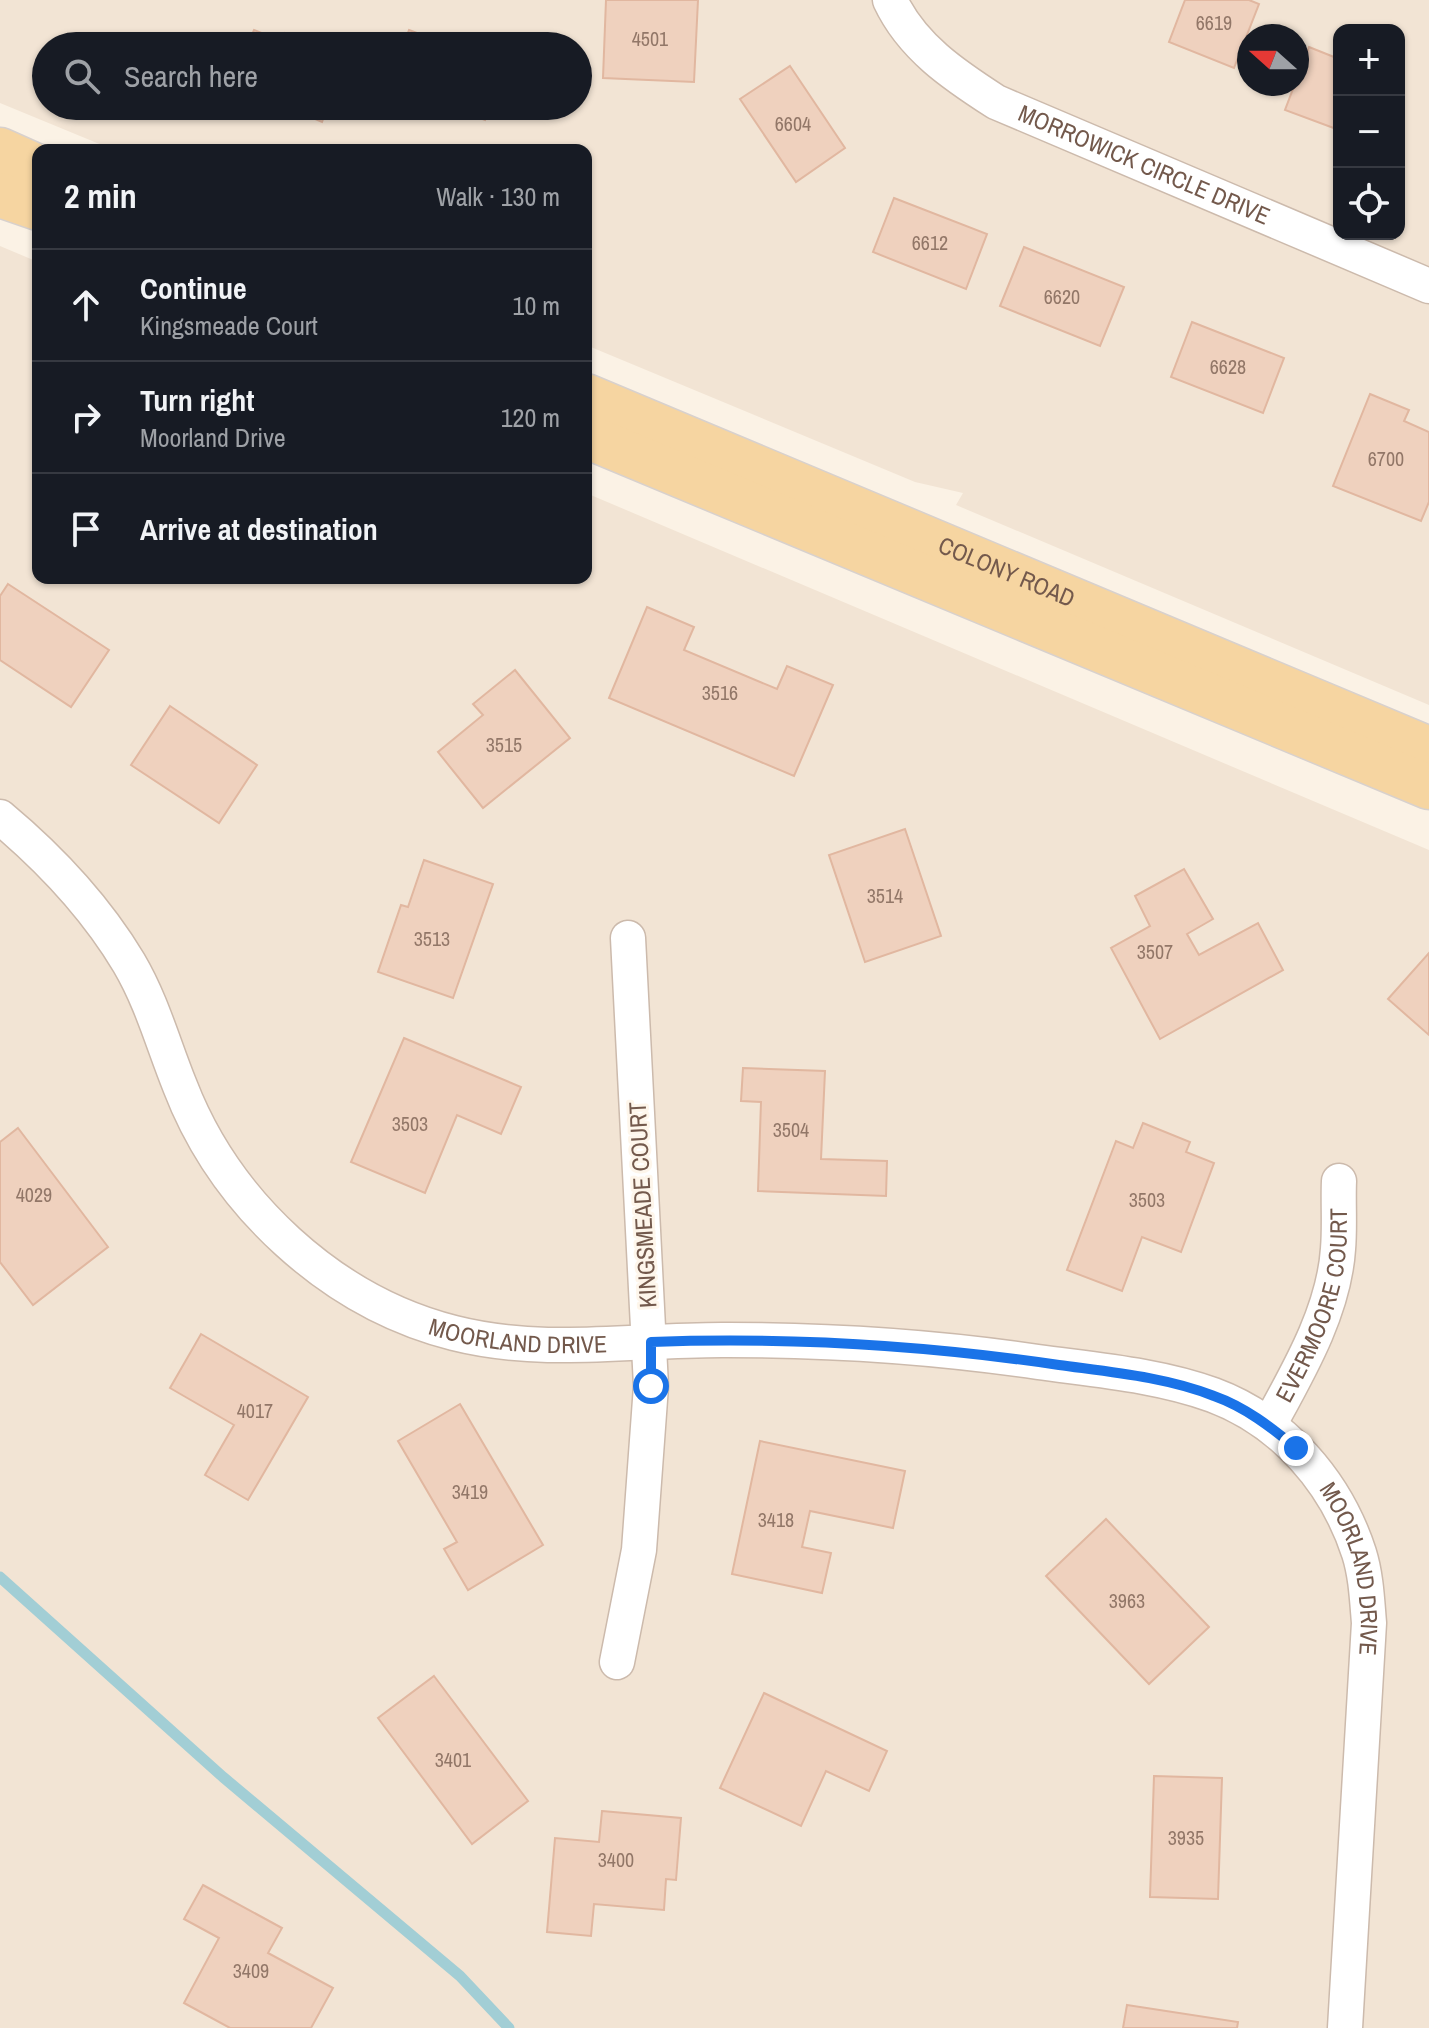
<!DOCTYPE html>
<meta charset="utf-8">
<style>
:root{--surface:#171b24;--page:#20242c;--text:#f1f3f6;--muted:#9ea1a6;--line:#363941}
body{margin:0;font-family:"Archivo Narrow",sans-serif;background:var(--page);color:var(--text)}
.controls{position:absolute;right:24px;top:24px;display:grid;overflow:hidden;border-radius:16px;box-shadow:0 2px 6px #0004}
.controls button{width:72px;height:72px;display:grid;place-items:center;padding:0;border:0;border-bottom:2px solid var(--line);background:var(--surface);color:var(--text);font:40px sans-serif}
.compass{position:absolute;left:1237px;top:24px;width:72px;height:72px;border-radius:50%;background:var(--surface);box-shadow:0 2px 6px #0004;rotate:291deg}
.stop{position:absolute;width:24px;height:24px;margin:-18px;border:6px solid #1a73e8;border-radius:50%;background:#fff}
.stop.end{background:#1a73e8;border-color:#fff;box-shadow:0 2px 8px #0008}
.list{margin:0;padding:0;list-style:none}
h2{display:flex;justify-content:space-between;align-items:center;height:104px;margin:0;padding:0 32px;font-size:34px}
h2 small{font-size:26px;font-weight:400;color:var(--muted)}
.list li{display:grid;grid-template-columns:52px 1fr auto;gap:24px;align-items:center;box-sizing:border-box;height:112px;padding:0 32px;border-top:2px solid var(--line)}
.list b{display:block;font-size:30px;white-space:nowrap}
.list p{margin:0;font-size:26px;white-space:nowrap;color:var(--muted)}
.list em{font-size:26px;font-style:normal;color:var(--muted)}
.icon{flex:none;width:44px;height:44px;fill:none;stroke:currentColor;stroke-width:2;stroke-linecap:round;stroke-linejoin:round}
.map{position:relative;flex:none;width:1429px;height:2028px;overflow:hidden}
.search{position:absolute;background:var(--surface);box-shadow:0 2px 6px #0004;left:32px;top:32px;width:560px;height:88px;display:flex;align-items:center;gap:20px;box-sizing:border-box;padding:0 28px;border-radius:44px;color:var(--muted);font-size:30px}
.panel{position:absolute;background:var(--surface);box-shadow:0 2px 6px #0004;left:32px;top:144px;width:560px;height:440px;border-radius:16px}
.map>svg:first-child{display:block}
</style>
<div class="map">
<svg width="1429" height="2028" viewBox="0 0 1429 2028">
<rect width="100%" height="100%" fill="#fbf2e5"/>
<g fill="#f2e4d4" fill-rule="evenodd">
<path d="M0 0H1429V705L956 505 963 493 915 482 586 345V150H114L0 103ZM1339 30H1399V234H1339ZM1249 36H1297V84H1249ZM46 46H578V106H46Z"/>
<polygon points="0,246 38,262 38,578 586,578 586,493 1429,850 1429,2028 0,2028"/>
</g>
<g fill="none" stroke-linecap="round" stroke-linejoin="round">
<polyline stroke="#a2ced5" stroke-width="11" points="0,1577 223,1777 460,1976 509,2028"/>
</g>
<g fill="#efd1be" stroke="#e1b7a0" stroke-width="2">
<polygon points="606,0 698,0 694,82 603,78"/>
<polygon points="1185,0 1249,0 1259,4 1234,68 1169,42"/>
<polygon points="254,30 281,41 285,33 314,46 247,46"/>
<polygon points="409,30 451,46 403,46"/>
<polygon points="1309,47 1339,59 1339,130 1285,110"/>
<polygon points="790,66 845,148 796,182 740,99"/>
<polygon points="285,106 328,106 322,122"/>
<polygon points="448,106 490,106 485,120"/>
<polygon points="894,198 987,234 966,289 873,252"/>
<polygon points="1024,247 1124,287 1100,346 1000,306"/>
<polygon points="1192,322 1284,358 1263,413 1171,377"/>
<polygon points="1370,394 1409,410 1404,421 1429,432 1429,502 1421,521 1333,486"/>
<polygon points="8,584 109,650 71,707 0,660 0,596"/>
<polygon points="647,607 694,627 684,650 777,689 787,666 833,685 794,776 609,698"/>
<polygon points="515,670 570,738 483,808 438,752 483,715 473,704"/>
<polygon points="170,706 257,765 219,823 131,765"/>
<polygon points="905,829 941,936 865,962 829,855"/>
<polygon points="424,860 493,884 453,998 378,972 401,905 408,907"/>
<polygon points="1184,869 1213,919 1187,934 1199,955 1258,923 1283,970 1160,1039 1111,948 1150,926 1135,896"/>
<polygon points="1429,953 1429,1035 1388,999"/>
<polygon points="404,1038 521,1087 501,1134 457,1115 425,1193 351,1162"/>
<polygon points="743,1068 825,1071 821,1159 887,1161 886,1196 758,1191 761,1102 741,1101"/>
<polygon points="1143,1123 1190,1142 1186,1152 1214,1163 1181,1252 1142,1237 1122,1291 1067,1270 1116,1141 1133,1148"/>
<polygon points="18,1128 108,1247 33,1305 0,1262 0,1142"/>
<polygon points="201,1334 308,1397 248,1500 205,1475 234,1425 170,1388"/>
<polygon points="460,1404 543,1545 468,1590 444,1549 457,1542 398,1441"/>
<polygon points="760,1441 905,1471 893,1528 810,1511 802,1547 831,1553 822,1593 732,1574"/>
<polygon points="1106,1519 1209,1627 1149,1684 1046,1576"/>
<polygon points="434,1676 528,1801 472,1844 378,1718"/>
<polygon points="764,1693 887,1751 869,1791 826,1771 801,1826 720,1788"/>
<polygon points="1154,1776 1222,1778 1218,1899 1150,1897"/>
<polygon points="602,1811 681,1818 676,1880 666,1879 664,1910 594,1904 591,1936 547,1932 555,1838 599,1842"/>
<polygon points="203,1885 282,1928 268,1953 333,1988 311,2028 230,2028 184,2003 219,1938 184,1919"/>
<polygon points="1127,2005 1238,2022 1237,2028 1123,2028"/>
</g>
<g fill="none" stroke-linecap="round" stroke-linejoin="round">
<defs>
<g id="minor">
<path id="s1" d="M890 0C912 47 954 75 996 102L1429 286"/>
<path id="s2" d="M0 817C49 858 96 908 129 963 152 1002 163 1044 180 1086 225 1203 331 1302 454 1333 545 1356 635 1339 728 1340 832 1340 936 1347 1038 1362 1096 1370 1158 1375 1213 1395 1283 1421 1336 1482 1359 1553 1366 1575 1367 1599 1369 1623L1345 2028"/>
<path id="s3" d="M1269 1425C1298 1372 1334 1311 1338 1249 1340 1226 1338 1203 1339 1181"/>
<polyline points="617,1662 639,1550 651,1386 628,938"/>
</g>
<g id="major">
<polyline points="0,150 38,167"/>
<polyline points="0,195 38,208"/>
<path id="s4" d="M586 396 1429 749"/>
<polyline points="586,436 1429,787"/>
</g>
</defs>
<use href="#minor" stroke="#ccbaac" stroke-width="37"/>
<use href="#major" stroke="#d8d1cd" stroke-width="47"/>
<use href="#minor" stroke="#fff" stroke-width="34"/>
<use href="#major" stroke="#f6d5a1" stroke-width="44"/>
</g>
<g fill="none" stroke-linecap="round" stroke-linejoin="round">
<path stroke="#1a73e8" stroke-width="10" d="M651 1386V1342C787 1337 923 1345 1059 1365 1110 1372 1166 1377 1214 1396 1245 1407 1271 1427 1296 1448"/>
</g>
<g text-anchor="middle" stroke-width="6" stroke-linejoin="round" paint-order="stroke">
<g font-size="20" fill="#927768">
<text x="1214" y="30">6619</text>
<text x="650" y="46">4501</text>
<text x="793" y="131">6604</text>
<text x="930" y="250">6612</text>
<text x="1062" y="304">6620</text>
<text x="1228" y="374">6628</text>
<text x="1386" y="466">6700</text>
<text x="720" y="700">3516</text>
<text x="504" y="752">3515</text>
<text x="885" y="903">3514</text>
<text x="432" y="946">3513</text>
<text x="1155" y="959">3507</text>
<text x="410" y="1131">3503</text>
<text x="791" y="1137">3504</text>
<text x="34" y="1202">4029</text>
<text x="1147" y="1207">3503</text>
<text x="255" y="1418">4017</text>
<text x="470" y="1499">3419</text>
<text x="776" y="1527">3418</text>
<text x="1127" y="1608">3963</text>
<text x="453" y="1767">3401</text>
<text x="1186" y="1845">3935</text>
<text x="616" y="1867">3400</text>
<text x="251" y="1978">3409</text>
</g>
<g font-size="24" fill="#73594c" stroke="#fef6eb">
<text dy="8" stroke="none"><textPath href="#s1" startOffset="310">MORROWICK CIRCLE DRIVE</textPath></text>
<text dy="8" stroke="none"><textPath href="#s4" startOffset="456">COLONY ROAD</textPath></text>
<text transform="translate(643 1205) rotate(-93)" y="8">KINGSMEADE COURT</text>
<text dy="8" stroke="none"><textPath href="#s3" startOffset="130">EVERMOORE COURT</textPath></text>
<text dy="8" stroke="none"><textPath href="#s2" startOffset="776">MOORLAND DRIVE</textPath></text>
<text dy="8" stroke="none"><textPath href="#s2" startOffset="1712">MOORLAND DRIVE</textPath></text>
</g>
</g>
</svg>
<div class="controls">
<button>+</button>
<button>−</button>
<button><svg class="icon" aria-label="locate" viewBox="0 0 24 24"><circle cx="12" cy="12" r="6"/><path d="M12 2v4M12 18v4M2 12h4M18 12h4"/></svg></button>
</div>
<svg class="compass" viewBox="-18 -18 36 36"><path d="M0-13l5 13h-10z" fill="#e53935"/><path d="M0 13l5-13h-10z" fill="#9ea1a6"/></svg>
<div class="stop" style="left:651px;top:1386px"></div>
<div class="stop end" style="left:1296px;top:1448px"></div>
<div class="search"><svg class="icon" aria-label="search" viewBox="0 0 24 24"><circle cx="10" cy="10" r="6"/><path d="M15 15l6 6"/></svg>Search here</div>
<section class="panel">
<h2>2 min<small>Walk · 130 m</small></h2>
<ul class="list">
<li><svg class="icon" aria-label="ahead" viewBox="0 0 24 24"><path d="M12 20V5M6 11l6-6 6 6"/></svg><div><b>Continue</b><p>Kingsmeade Court</p></div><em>10 m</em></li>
<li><svg class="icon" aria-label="right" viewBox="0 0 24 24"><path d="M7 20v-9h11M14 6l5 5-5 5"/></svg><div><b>Turn right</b><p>Moorland Drive</p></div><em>120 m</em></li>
<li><svg class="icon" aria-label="arrive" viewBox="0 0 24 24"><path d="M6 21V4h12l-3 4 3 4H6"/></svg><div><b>Arrive at destination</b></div></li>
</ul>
</section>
</div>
